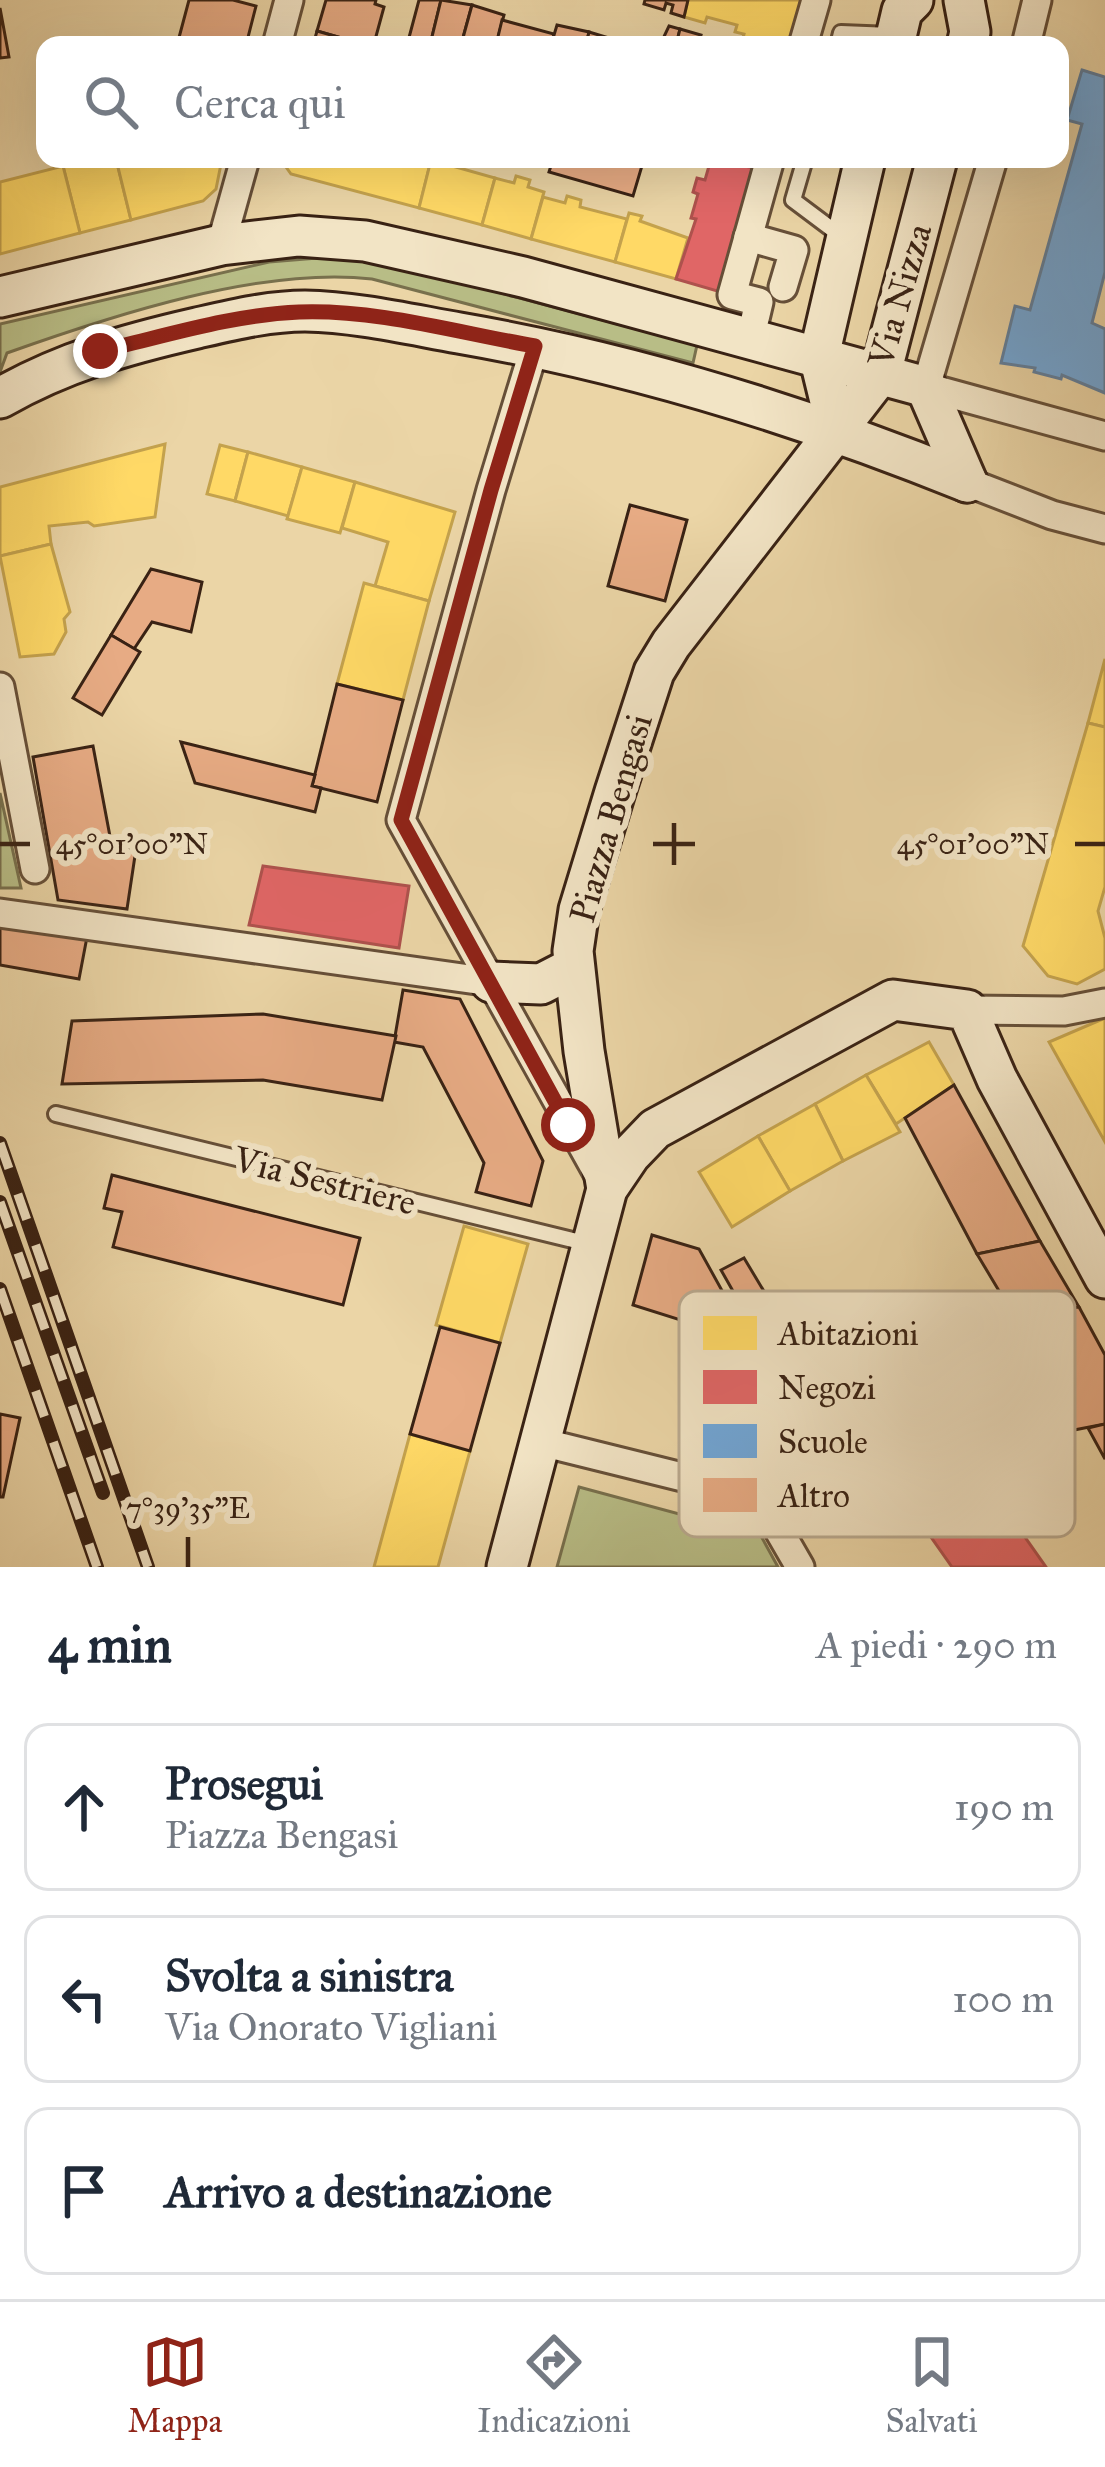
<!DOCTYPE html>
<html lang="it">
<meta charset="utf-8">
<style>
:root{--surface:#fff;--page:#f6f6f7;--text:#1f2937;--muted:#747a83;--line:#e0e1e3;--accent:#8f2418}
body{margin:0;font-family:"IM FELL Great Primer",serif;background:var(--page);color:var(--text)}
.stop{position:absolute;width:36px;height:36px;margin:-27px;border:9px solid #8f2418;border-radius:50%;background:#fff}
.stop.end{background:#8f2418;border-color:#fff;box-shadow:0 3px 12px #0008}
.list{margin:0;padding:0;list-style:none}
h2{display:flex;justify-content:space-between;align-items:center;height:156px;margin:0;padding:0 48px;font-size:51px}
h2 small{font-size:39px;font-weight:400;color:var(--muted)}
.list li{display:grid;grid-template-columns:78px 1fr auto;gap:36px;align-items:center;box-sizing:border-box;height:168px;margin:0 24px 24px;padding:0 24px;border:3px solid var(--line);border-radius:24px}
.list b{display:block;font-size:45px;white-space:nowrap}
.list p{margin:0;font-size:39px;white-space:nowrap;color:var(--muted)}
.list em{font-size:39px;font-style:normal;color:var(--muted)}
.icon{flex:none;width:66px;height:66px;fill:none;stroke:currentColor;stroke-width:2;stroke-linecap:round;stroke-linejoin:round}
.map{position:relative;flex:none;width:1105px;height:1567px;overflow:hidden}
.search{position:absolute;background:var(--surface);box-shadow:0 12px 48px #0002;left:36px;right:36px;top:36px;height:132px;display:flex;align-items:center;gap:30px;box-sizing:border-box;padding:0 42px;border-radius:24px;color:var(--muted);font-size:45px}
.sheet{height:732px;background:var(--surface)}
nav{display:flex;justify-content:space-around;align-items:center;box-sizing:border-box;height:168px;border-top:3px solid var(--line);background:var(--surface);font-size:33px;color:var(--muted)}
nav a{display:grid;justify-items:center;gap:6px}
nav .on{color:var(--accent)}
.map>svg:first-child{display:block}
</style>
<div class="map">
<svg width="1105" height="1567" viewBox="0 0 1105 1567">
<rect width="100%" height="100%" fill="#ebd5a6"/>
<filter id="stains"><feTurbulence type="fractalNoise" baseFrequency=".00167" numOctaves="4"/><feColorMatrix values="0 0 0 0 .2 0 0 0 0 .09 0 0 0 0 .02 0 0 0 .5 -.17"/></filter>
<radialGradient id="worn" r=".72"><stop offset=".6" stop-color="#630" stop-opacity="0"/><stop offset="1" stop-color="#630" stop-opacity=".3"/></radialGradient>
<g fill="#b8bd86" stroke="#78704d" stroke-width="3">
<path d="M330 257 376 260 697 345 693 363 372 279C262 266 111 316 7 353L0 372V324L269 262Z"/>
<polygon points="0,793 21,888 0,888"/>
<polygon points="579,1487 761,1536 778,1567 557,1567"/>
</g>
<g fill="#ffd966" stroke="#c4a24d" stroke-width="3">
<polygon points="688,0 806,0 794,45 741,45 744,34 735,32 737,25 707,17 705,23 684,17"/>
<polygon points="90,159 116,159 131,220 80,233 63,166"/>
<polygon points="116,159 222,159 216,189 203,201 131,220"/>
<polygon points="281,160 281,159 431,160 419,208 291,174"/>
<polygon points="431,160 495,178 482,225 419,208"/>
<polygon points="63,166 80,233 0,254 0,182"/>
<polygon points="516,176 530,180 528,187 544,192 531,239 482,225 495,178 514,183"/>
<polygon points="567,196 581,200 580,207 627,219 615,262 531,239 543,197 565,203"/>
<polygon points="629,213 642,216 640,221 688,238 676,279 615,262"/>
<polygon points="165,444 155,517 94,526 88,522 49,526 51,544 0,556 0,487"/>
<polygon points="220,445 248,452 235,501 207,494"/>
<polygon points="248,452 302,467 288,516 235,501"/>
<polygon points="302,467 355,482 340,533 287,519"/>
<polygon points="355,482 455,512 429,601 375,586 388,542 342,528"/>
<polygon points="51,544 70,612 64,619 66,632 54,654 20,657 0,556"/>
<polygon points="364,583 429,601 403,700 337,684"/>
<polygon points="1105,659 1105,727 1088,723"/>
<polygon points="1088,723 1105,727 1105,887 1098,911 1105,938 1105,969 1077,984 1048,976 1023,946"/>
<polygon points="1105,1018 1105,1142 1049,1042"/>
<polygon points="929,1042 954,1085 896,1124 866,1075"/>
<polygon points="866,1075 900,1132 843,1161 815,1104"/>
<polygon points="815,1104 843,1161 790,1191 758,1136"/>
<polygon points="758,1136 790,1191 732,1227 699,1172"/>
<polygon points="464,1226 528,1244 500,1343 436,1325"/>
<polygon points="410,1434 470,1451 438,1567 374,1567"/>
</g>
<g fill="#e06666" stroke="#ae524d" stroke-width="3">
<polygon points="711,159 759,169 724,293 676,279 696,219 691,218 698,194 693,192 697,178 705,180"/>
<polygon points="263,866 409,886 399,948 249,925"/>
<polygon points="822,1313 861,1367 892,1348 1046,1567 952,1567 836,1402 803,1420 756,1358"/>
</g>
<polygon fill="#6fa8dc" stroke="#5f80a0" stroke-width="3" points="1082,70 1105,77 1105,272 1092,323 1105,329 1105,393 1062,375 1061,379 1034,372 1035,368 1001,363 1015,306 1030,310 1082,124 1067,120"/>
<g fill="#e7ab84" stroke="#392214" stroke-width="3">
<polygon points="189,0 233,0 256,6 246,45 177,45"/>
<polygon points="326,0 376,0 375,4 384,7 375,40 369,38 366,45 317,31"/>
<polygon points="419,0 441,0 430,45 407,45"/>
<polygon points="441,0 472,5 461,45 430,45"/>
<polygon points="645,0 688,0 684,17 671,13 673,5 666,3 664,10 644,4"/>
<polygon points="472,5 504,15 496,45 461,45"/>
<polygon points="0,8 9,57 0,58"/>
<polygon points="502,20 554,34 551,45 496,45"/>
<polygon points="557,25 589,32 586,45 551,45"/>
<polygon points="669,26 680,29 676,45 660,45"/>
<polygon points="680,29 701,35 698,45 676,45"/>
<polygon points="317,31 366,45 313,45"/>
<polygon points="589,32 619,41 618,45 586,45"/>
<polygon points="553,159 644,159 633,196 549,172"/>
<polygon points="630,505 687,520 665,601 608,586"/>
<polygon points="151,569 202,582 191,632 152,622 134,649 111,635"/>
<polygon points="111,635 140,652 102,715 73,698"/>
<polygon points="337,684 403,700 377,802 312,786"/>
<polygon points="181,742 315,775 312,786 321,788 315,812 195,783"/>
<polygon points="93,746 112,847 136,849 127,909 58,900 33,757"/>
<polygon points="0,922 87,937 79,979 0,965"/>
<polygon points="403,990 460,999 543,1161 531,1206 476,1192 484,1163 423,1047 394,1042"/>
<polygon points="263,1014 396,1036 382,1100 263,1080 62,1084 72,1021"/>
<polygon points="954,1085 1040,1241 977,1254 905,1118"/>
<polygon points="112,1175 360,1238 343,1305 113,1247 122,1212 104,1208"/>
<polygon points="652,1235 699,1249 730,1305 693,1324 633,1305"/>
<polygon points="1040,1241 1079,1307 1014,1316 977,1254"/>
<polygon points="744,1258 771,1303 737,1322 727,1306 738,1300 721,1270"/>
<polygon points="1079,1307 1105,1355 1105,1424 1074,1430 1014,1316"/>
<polygon points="440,1327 500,1343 470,1451 410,1434"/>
<polygon points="0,1414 20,1418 3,1497 0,1497"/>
<polygon points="1105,1424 1105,1459 1088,1428"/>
</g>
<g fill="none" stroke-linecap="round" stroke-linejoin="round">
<defs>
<g id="lane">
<polyline points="838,45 841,33 891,35"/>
<polyline points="805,159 793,200 841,236"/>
<polyline points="56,1114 589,1244"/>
</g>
<g id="street">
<polyline points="277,45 289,0"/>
<polyline points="803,45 816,0"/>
<polyline points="1026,45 1037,0"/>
<polyline points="993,159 926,387 1105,436"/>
<polyline points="748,237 794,250 783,287"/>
<polyline points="221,245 245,159"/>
<polyline points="755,319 759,302 732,295 770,159"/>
<polyline points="535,346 491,490 401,820 597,1172"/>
<polyline points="967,482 1052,515 1105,529"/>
<polyline points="0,687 35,869"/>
<polyline points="0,913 491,982"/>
<polyline points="967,1010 1064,1011 1105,1003"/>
<polyline points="541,1442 759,1496 800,1567"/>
</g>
<g id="secondary">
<polyline points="964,0 970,32 967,45"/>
<polyline points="894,45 902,11 913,0"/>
<polyline points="0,297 221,245 299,236 365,241 523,277 926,387"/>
<polyline points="926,387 967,482"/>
<path d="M0 398C63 362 127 344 197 328 232 320 269 311 305 311 357 312 408 324 459 333 632 363 804 416 967 482"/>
<polyline points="837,430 819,356 865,159"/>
<polyline points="491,982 541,984 574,967"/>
<polyline points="607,1189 584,1051 573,951 579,910 615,792 654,672 671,644 881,373 937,159"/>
<polyline points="507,1567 607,1189 630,1155 655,1129 893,1000 967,1010 997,1079 1105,1278"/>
</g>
</defs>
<use href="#lane" stroke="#664f38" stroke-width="20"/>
<use href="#street" stroke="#664f38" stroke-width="33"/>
<use href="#secondary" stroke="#392214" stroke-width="45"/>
<use href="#lane" stroke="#f2e4c5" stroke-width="14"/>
<use href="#street" stroke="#f2e4c5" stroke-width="27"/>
<use href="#secondary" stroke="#f2e4c5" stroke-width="39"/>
<defs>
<g id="rail">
<polyline points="0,1143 148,1567"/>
<polyline points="0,1202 103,1493"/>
<polyline points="0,1289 97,1567"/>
</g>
</defs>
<use href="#rail" stroke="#392214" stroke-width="14"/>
<use href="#rail" stroke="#f2e4c5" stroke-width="9" stroke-dasharray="27" stroke-linecap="butt"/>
</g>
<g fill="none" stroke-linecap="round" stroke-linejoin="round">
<path stroke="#8f2418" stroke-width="15" d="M100 351C166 336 231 315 299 312 377 309 459 333 535 346L491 490 401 820 568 1125"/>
</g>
<path fill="none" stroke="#392214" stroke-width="4.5" d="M674 823V865M0 844H30M653 844H695M1075 844H1105M188 1537V1567"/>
<g text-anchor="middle" stroke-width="12" stroke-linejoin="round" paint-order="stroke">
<g font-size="36" fill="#392214" stroke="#f2e4c5">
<text transform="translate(899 295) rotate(-74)" y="13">Via Nizza</text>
<text transform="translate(610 818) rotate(-74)" y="13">Piazza Bengasi</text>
<text transform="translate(325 1180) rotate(14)" y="13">Via Sestriere</text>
</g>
</g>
<rect x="679" y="1291" width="396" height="246" rx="18" fill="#f2e4c5" stroke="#baaa90" stroke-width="3"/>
<rect x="703" y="1316" width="54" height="34" fill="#ffd966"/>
<rect x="703" y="1370" width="54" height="34" fill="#e06666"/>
<rect x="703" y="1424" width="54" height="34" fill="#6fa8dc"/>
<rect x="703" y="1478" width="54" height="34" fill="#e7ab84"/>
<g font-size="33" fill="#392214">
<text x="778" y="1345">Abitazioni</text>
<text x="778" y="1399">Negozi</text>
<text x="778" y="1453">Scuole</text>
<text x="778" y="1507">Altro</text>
</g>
<g font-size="30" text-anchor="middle" fill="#392214" stroke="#f2e4c5" stroke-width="12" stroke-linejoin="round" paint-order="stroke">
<text x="132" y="854">45°01'00"N</text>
<text x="973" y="854">45°01'00"N</text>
<text x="188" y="1518">7°39'35"E</text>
</g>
<rect width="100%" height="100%" filter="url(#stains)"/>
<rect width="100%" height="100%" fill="url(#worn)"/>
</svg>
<div class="stop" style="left:568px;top:1125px"></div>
<div class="stop end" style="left:100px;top:351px"></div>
<div class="search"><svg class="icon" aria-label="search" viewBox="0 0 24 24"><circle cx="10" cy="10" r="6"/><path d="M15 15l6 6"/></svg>Cerca qui</div>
</div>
<section class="sheet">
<h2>4 min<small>A piedi · 290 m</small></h2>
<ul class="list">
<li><svg class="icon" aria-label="ahead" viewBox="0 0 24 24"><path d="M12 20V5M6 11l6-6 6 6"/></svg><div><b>Prosegui</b><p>Piazza Bengasi</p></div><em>190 m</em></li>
<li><svg class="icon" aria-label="left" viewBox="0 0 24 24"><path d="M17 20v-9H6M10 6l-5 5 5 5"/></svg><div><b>Svolta a sinistra</b><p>Via Onorato Vigliani</p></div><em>100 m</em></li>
<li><svg class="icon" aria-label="arrive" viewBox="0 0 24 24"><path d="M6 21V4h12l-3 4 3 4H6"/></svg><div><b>Arrivo a destinazione</b></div></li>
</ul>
</section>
<nav>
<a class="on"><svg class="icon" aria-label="map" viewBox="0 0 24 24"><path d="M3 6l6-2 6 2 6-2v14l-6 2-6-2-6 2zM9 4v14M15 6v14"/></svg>Mappa</a>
<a><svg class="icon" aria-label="directions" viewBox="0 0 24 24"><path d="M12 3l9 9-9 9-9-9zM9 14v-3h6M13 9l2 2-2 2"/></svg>Indicazioni</a>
<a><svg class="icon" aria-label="saved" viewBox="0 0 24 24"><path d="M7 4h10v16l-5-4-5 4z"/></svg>Salvati</a>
</nav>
